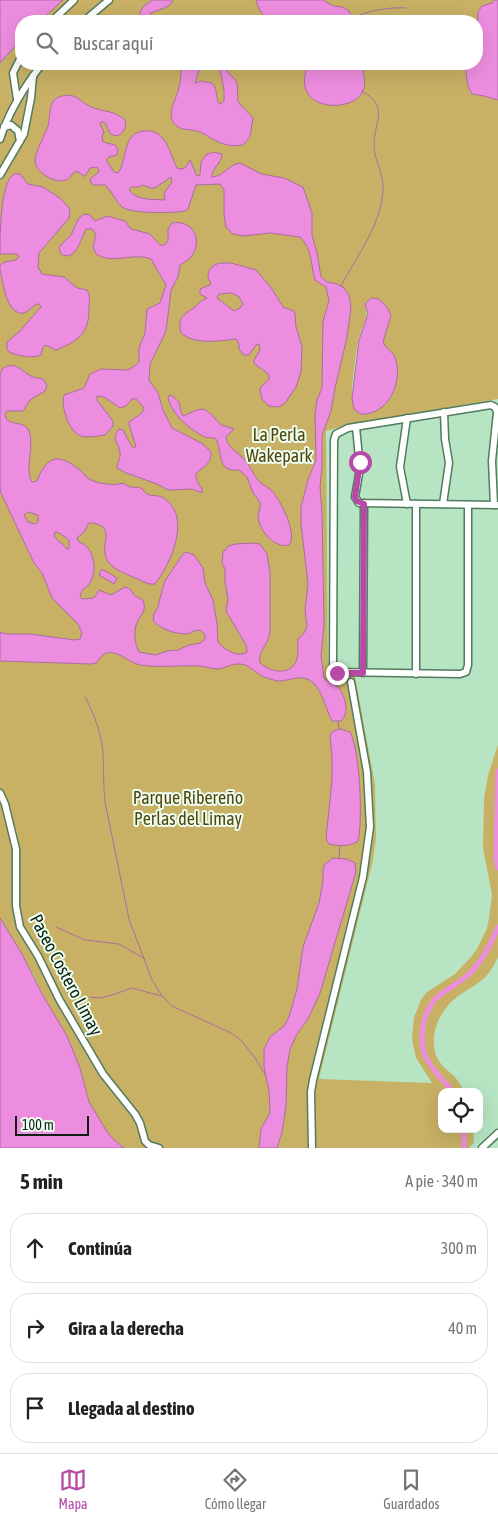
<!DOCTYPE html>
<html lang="es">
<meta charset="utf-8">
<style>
:root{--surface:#fff;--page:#f6f6f6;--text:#222;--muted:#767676;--line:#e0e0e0;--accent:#b74aa9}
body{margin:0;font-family:"Asap Condensed",sans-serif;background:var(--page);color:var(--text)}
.controls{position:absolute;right:15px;bottom:15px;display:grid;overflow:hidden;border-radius:10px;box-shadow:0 5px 20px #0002}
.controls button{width:45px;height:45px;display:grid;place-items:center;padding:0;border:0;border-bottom:1px solid var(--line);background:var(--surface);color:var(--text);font:25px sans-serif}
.scale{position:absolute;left:15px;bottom:12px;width:74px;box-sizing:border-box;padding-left:5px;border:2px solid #0e2014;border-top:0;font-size:14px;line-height:18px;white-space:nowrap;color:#0e2014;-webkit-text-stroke:4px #ecfef0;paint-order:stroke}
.stop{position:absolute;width:15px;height:15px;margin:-11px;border:4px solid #b74aa9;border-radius:50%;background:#fff}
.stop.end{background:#b74aa9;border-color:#fff;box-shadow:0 1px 5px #0008}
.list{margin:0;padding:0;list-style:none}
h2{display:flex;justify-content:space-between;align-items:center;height:65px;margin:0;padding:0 20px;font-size:21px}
h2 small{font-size:16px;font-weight:400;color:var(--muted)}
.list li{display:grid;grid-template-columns:32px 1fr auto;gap:15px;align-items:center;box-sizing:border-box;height:70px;margin:0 10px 10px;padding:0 10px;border:1px solid var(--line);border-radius:20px}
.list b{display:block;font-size:19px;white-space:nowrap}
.list em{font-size:16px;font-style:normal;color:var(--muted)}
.icon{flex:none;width:28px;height:28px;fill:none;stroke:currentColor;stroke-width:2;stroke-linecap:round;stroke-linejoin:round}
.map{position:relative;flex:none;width:498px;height:1148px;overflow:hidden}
.search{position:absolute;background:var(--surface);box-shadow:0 5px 20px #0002;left:15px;right:15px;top:15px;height:55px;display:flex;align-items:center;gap:12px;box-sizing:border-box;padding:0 18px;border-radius:20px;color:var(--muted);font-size:19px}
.sheet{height:305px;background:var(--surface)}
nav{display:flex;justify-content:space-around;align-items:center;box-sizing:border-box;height:70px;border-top:1px solid var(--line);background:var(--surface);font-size:14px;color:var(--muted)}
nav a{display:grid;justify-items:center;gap:2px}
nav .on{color:var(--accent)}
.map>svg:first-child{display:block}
</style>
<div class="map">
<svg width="498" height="1148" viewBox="0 0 498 1148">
<rect width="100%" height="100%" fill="#b7e5c3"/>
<g fill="#c8b165" fill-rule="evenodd">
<polygon points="63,0 256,0 260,11 269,21 40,21"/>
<path d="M323 0H494L492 3C476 9 480 9 477 26V21H354C351 4 334 10 323 0Z"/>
<path d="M21 40V64H307C306 71 303 79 305 87 311 110 356 109 363 91 366 82 362 73 363 64H466L467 81 470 92 498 100V399L347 425 326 431 328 676H355L375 784 376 838 373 860 319 1079 432 1083 416 1058 412 1039 414 1017 422 998 427 992 455 974 470 958 477 949 487 928 489 919 492 895 483 848 484 798 488 776 498 744V957C495 963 492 969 488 974 480 984 467 989 457 997 440 1010 429 1033 436 1055 440 1067 452 1072 458 1081 461 1085 462 1088 464 1092H442V1129H473L474 1143 469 1148H124L112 1138 106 1130 89 1102 72 1048 42 994 33 974 0 918V63ZM382 301 391 315 383 342C385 348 392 351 395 357 396 360 396 365 397 369 398 391 384 416 359 414 357 409 352 402 352 396 352 382 356 351 359 337 362 325 370 319 365 307Z"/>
</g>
<g fill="#ed8ddf" stroke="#aa6ca2" fill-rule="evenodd">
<polygon points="0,0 63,0 40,21 21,21 21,40 0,63"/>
<path d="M153 0H173L169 6 151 13 149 21H140C137 11 145 4 153 0Z"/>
<polygon points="256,0 323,0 333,6 342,7 349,11 354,21 269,21 260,11"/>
<path d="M494 0H498V100L484 96 472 94C466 85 466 74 466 64H477L478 12 482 6 492 3Z"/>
<path d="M182 64H199V70L195 83 201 81 212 83C219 90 215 100 220 104L224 101V90L220 69 224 68 237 82 238 102 253 118 250 137 243 145C228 148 217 142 204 134 194 128 183 131 178 127 163 117 177 99 179 87 181 79 181 71 182 64Z"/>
<path d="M307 64H363C362 73 367 82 363 91 355 109 318 110 308 94 302 85 305 74 307 64Z"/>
<path d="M69 95C78 96 82 103 91 107 103 112 114 110 125 120 128 128 120 140 111 134 109 132 107 126 105 123L101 122 100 124 104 132 102 137 103 142 115 145 118 150 117 155 109 157 106 160 114 172 118 173C124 165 124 152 128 143 131 136 135 132 143 131 166 128 169 152 177 168L180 169 185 168 190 160 197 176 200 175 201 162 206 155 213 152 222 154C222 163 211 169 212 177 224 176 228 165 240 163L261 174 284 178 303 187 312 213V235L317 253 321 277 327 282 337 284 344 288 349 295 351 308 347 337 335 388 331 411 322 435V466L320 487 322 512 324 624 321 656 324 678C328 682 334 683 338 687 345 695 350 713 341 721H332C325 708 322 685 307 679 296 675 287 682 277 681 271 679 264 678 259 674 252 670 248 664 239 664 231 663 225 669 217 669 211 669 205 666 198 666 179 665 160 668 141 665 130 664 114 646 103 655 100 657 99 661 96 663L91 664 0 661V632L6 634H30L75 640 80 639 82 633 78 624 52 598 42 573 34 563 1 493 0 488V376L2 369C15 360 21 371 31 376 34 378 39 378 43 379L47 385 45 391 30 400 23 411H7L5 414C7 428 24 419 29 431 35 446 24 469 32 482L37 481C46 458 57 452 77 468 82 471 85 476 89 479 98 484 114 486 123 483 125 484 127 486 130 487 133 488 137 486 141 488 144 490 145 493 147 494 153 497 159 494 165 499 192 518 170 565 155 584 146 585 141 580 133 577 117 570 102 565 105 544 106 536 108 533 102 526L94 523H89L84 532 77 538 79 542C93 546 98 568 91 581 88 588 81 588 80 597L82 599 94 598 99 590 111 595 125 587 130 589 135 596 143 600C147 612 141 613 137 623 133 630 135 645 139 652L156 655 167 651 178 650 189 645 200 643 205 639V635C203 632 202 631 199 630 195 630 191 633 187 634 175 634 159 629 153 620L154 614 158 607 161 594 165 581 183 554 186 552 194 555 203 568 205 583 213 600 217 623 218 642C225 650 237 658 247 652L246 645 226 611 228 599 225 581V569L222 563 223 552 229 546 235 544 253 543 260 544 267 554 270 573V632C269 644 257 652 260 663 271 673 292 676 297 659 299 653 297 645 298 639L304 633 307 626 305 610 308 584 301 524V507L308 480 316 460 315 415 317 400 322 388 323 321 329 301 326 287 315 280C311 266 312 248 300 237L270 233 244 236 233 234 226 227 224 215V190L220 184 196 185 188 209 185 211C174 213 131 214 122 207 115 201 112 191 105 185H93L90 181 91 178 98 173 99 171 97 167 90 168 85 176H83L79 172H74C71 175 70 179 66 180 55 184 37 173 35 162 34 154 45 135 48 126 50 118 49 106 54 100 58 96 63 96 69 95ZM171 177 172 182 164 193 165 200C153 199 137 201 129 190L131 187H138L143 185 150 188H155ZM28 512 38 515V522L35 524 28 522 24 515ZM55 532 59 533 69 540V548L67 549C63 543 56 541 54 535Z"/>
<path d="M14 174H20L28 184 43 187 60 198 70 209 69 218 39 253 38 267 42 274 64 277 77 288 87 290C91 296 89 302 89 309 89 334 78 341 56 350L45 345 43 347 41 355C33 359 18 356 9 352L7 349V342L19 332 41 307 39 304H37C33 306 28 312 24 313 6 316 3 281 0 270V266L4 262 16 260 19 257 17 254H0C0 235 0 182 14 174Z"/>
<path d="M84 214 90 215 95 221 107 216 125 221 131 229 150 234 160 245H164L168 241V229L172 223C194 219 204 242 190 258 187 261 183 263 180 265L178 277 171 290 166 331 150 364 149 380 158 393 163 410 172 428 203 444 211 452C212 474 184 465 202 489V493L192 489 168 490 157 484 126 473 117 468C117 462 121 458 120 452 118 442 111 439 119 429L123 430 132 447H136L129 424V422L142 413 144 408 136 399H132L126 406 120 408 104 397 97 396V400L113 421V426L105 435C98 436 88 438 81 436 68 431 61 407 64 395L84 388 90 374 101 369 128 370 136 365 139 362V348L145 333 147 309 160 303 166 285 151 259C133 252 113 265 96 254L93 247 96 234 92 229H86C81 238 76 263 61 254L59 248C62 242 67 240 71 235 75 228 76 219 84 214Z"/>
<path d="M221 263H231L256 270 272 289 283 307 294 311 295 314 296 327 302 346 301 372 296 387 285 403 279 407 269 406 262 399 260 390 261 387C263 384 269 381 269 378 270 372 258 368 254 363V360L260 350 259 344 256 345 249 355H244L239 349V344L236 339C220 341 194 345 181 333 177 315 185 315 196 306 200 302 202 300 207 298L200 294V289L210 285 211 283 208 278C208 269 213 264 221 263ZM232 293 239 297 243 304 240 308 234 311 217 298 219 294Z"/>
<path d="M371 298 379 299 387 307 391 315 383 342C385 348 392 351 395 357 404 382 388 416 360 414L354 409 352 398 359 340 368 314 365 304Z"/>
<path d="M171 395 179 402 181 412 183 416 197 410 204 409 211 414 221 425 234 429 226 437C226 447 239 453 245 460 250 466 253 474 258 480 262 485 269 487 273 492 281 502 298 534 289 545 275 549 260 531 258 518 258 512 261 508 260 502L253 493 247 477 239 470C216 472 223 453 216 439 212 437 209 438 205 437 190 430 171 414 168 397Z"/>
<polygon points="102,569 117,578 114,584 99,575"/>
<path d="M340 729 350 732C360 750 363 820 358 841 350 847 338 846 329 844L326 839 332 780V757L330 735 333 731Z"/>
<polygon points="333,858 347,859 355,863 356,872 320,993 308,1019 297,1034 290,1049 287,1067 286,1106 282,1132 277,1148 259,1148 261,1129 270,1113 269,1091 264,1067 264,1049 270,1037 284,1026 289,1017 297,989 303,947 319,903 323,881 323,869 325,864"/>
<polygon points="0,918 22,954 42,994 67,1036 80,1068 89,1102 106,1130 112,1138 124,1148 0,1148"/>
</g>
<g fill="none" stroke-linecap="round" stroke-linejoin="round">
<g stroke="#aa6ca2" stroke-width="1">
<path d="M354 18C369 10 389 7 406 8"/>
<path d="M341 286C357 255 383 223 383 187 383 172 374 160 374 145 374 121 390 107 362 91"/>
<path d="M85 697C94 714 101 732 103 752 104 769 103 785 105 802L129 919 152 980 162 996 172 1006 231 1033 241 1040 255 1058 266 1076"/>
<polyline points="338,721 339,729"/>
<polyline points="339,859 340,846"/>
<polyline points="56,927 85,940 119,944 145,959"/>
<polyline points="90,997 100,998 112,995 132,988 161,996"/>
</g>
<g stroke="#ed8ddf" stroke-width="5">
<polyline points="498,771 496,857 498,868"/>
<path d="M453 1092C444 1081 433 1071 427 1059 417 1041 423 1008 440 995 451 986 464 981 473 970 484 958 492 942 498 927"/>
<polyline points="464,1129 464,1148"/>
</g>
<defs>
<g id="minor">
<polyline points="52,21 74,0"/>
<polyline points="84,21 109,0"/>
<polyline points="17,99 13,73 21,57"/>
<polyline points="4,127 11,125 18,131 20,141"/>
<path d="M0 139C9 111 24 87 42 64"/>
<polyline points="0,175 24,134 31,98 33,76"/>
<polyline points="356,427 360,468 355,497 359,503 497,505"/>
<polyline points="407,504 400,467 407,418"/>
<polyline points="416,504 416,674"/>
<polyline points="443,504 449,463 445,439 444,412"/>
<polyline points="468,505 468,665 466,672 460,674 335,672 333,668 334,440 336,434 348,428 491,405 495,407 497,412 492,461 494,505"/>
<polyline points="363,673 364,503"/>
<polyline points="0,793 5,804 16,849 16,906 20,927 38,956 59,999 103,1074 135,1114 140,1123 145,1141 149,1145 159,1148"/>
<polyline points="312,1148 311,1092 313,1080 363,877 370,827 367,772 351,682"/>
<polyline points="482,1148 498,1133"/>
</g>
</defs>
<use href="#minor" stroke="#517c5d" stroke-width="9"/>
<use href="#minor" stroke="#fff" stroke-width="6"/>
</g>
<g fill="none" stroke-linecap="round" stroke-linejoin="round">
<polyline stroke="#b74aa9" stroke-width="6" points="337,673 363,673 364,504 357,501 355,497 360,462"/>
</g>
<g text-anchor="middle" stroke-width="4" stroke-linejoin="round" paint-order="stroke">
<g font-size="18" fill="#54450c" stroke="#ecfef0">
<text x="279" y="441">La Perla<tspan x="279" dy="21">Wakepark</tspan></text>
<text x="188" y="804">Parque Ribereño<tspan x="188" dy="21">Perlas del Limay</tspan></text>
</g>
<g font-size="18" fill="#0e2014" stroke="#ecfef0">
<text transform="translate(66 975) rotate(62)" y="6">Paseo Costero Limay</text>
</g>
</g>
</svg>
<div class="controls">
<button><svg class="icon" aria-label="locate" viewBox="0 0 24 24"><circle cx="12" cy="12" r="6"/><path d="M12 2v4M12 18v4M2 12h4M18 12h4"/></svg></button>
</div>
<div class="scale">100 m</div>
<div class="stop" style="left:360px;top:462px"></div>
<div class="stop end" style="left:337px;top:673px"></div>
<div class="search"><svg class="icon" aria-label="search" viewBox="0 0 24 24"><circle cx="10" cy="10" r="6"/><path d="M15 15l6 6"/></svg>Buscar aquí</div>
</div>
<section class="sheet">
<h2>5 min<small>A pie · 340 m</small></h2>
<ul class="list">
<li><svg class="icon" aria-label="ahead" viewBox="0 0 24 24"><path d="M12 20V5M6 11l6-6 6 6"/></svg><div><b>Continúa</b></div><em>300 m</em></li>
<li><svg class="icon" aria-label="right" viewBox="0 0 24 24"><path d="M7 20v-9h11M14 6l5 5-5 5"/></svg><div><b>Gira a la derecha</b></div><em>40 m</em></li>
<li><svg class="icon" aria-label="arrive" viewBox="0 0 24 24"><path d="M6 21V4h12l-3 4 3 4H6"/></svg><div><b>Llegada al destino</b></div></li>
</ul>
</section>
<nav>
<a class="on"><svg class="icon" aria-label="map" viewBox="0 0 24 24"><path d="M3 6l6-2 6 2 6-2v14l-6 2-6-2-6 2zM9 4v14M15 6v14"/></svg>Mapa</a>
<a><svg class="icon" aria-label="directions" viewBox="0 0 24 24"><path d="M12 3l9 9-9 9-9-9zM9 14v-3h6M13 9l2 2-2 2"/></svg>Cómo llegar</a>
<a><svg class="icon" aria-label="saved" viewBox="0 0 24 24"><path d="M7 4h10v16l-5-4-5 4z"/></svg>Guardados</a>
</nav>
